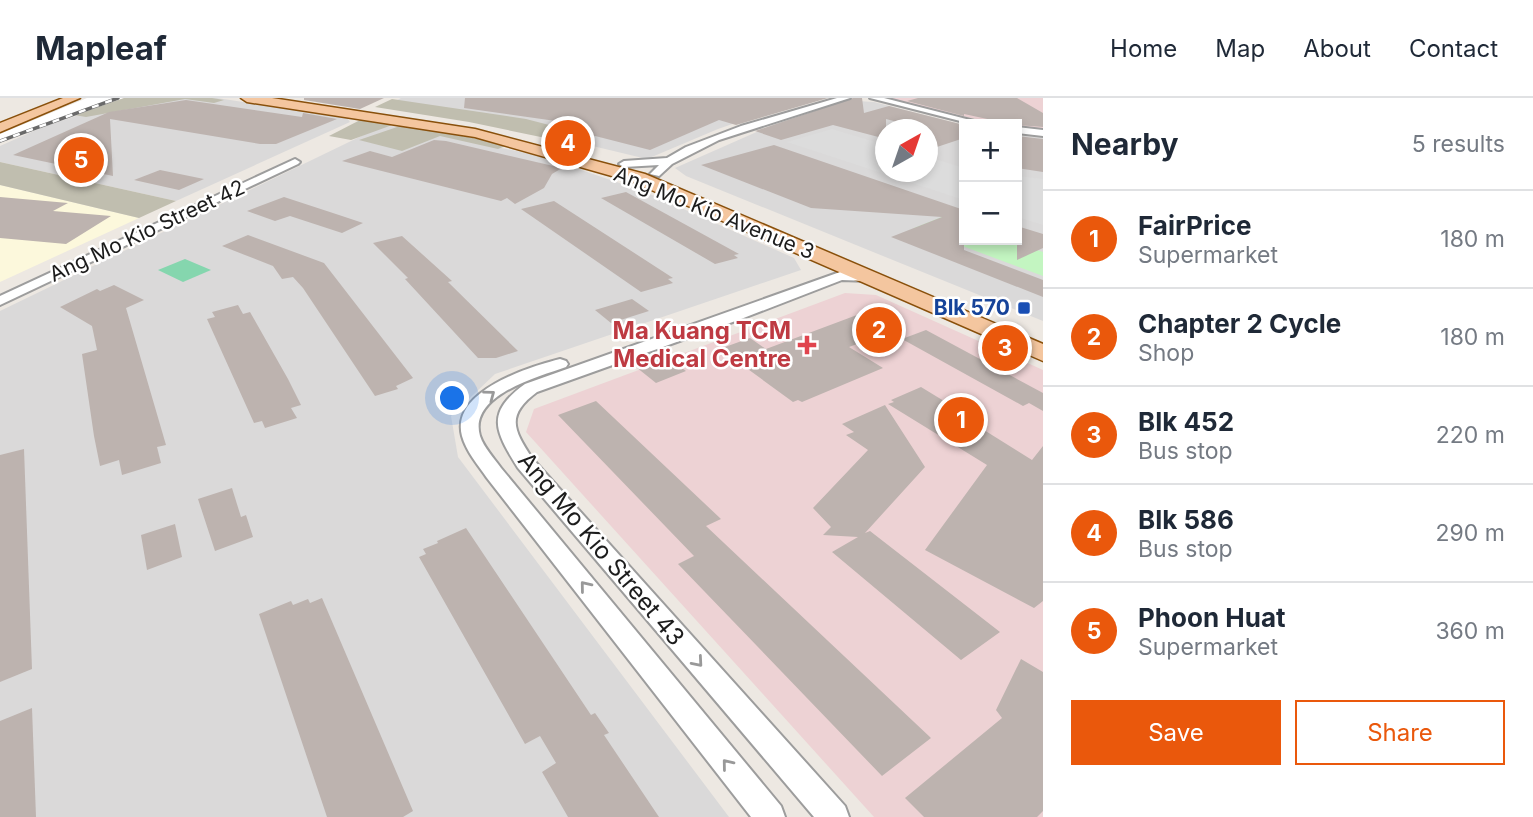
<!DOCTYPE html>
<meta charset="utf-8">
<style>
:root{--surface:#fff;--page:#f2f2f3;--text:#1f2937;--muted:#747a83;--line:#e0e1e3;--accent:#ea580c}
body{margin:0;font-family:Inter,sans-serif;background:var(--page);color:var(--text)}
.controls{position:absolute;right:21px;top:21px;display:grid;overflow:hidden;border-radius:0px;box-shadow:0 4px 10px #0003}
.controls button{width:63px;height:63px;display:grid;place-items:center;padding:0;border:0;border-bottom:2px solid var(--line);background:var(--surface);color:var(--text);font:35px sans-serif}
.compass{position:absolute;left:875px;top:21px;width:63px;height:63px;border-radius:50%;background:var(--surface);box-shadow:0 4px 10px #0003;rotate:40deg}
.you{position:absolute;left:453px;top:301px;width:24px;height:24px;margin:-18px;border:5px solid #fff;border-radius:50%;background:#1a73e8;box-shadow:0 0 0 10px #1a73e833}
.badge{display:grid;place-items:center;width:46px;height:46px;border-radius:50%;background:var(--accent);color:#fff;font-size:23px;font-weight:700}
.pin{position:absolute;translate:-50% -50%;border:4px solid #fff;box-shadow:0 2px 7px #0006}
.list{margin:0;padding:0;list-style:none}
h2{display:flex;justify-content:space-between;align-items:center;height:91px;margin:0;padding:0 28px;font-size:30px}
h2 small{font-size:23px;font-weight:400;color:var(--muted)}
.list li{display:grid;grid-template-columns:46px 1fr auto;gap:21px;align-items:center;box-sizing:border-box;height:98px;padding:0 28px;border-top:2px solid var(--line)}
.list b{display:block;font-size:26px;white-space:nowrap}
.list p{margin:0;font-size:23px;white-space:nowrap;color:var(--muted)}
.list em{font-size:23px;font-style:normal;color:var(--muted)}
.actions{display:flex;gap:14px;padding:21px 28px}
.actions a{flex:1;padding:16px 0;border:2px solid var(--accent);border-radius:0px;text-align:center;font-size:24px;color:var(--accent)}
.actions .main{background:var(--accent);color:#fff}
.map{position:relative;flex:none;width:1043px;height:719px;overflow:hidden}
header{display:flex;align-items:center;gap:42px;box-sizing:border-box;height:98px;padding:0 35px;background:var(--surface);border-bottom:2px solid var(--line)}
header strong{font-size:33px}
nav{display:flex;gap:38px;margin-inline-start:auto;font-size:24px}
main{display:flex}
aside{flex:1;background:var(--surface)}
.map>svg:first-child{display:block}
</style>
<header>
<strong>Mapleaf</strong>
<nav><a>Home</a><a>Map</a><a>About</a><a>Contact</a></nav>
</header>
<main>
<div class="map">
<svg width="1043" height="719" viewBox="0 0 1043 719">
<rect width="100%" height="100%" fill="#ede8e2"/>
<g fill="#dad9d9" fill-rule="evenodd">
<polygon points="130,0 217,0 347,20 350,24 176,103 0,64 0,48 43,29"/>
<polygon points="401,0 824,0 773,12 718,31 647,61 505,27 384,9"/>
<path d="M857 3 874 4 964 27V142H1017V37L1043 40V223L686 78 675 70 775 26ZM886 32H928V74H886Z"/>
<polygon points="398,28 540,58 643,93 794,160 801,172 495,276 451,318 458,359 729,719 0,719 0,213 380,29"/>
</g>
<g fill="#edd2d4">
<polygon points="886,0 1043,0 1043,31 984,23"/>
<polygon points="845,195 876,197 1043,272 1043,719 874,719 526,334 534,311"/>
</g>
<polygon fill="#fcf8dc" points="0,87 139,120 0,184"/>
<g fill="#c0beaf">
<polygon points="124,0 212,0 224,2 214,5 185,1 86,19 74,17"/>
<polygon points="392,1 526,21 584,36 565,44 469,24 375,9"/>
<polygon points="364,20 395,26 351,42 329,38"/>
<polygon points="403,27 478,41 508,47 498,51 440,38 402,53 359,42"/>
<polygon points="0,64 176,103 139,120 0,87"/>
</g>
<polygon fill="#c3f5c1" points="942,119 964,127 964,142 1007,142 1043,154 1043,178 914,130"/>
<polygon fill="#85d6ae" points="185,161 211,172 183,184 158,172"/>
<g fill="#dcdcdc">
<polygon points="832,31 885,47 886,74 928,74 928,59 964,70 964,102 787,44"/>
<polygon points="1017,78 1043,81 1043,127 1017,119"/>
</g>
<polygon fill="#fff" points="87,0 123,0 0,45 0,36"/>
<g fill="#bdb3af">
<polygon points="304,0 384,0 360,11 304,2"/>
<polygon points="465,0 828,0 736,27 719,22 650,52 560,29 570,25 464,10"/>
<polygon points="853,0 862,0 864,15 889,8 964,27 964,40 928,52 928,32 886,21 886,41 833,27 781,42 755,33"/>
<polygon points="918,0 1017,0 1043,15 1043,29 1017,27 1017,23 992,22 964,16 964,18 907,3"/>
<polygon points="186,2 302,19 303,15 337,21 276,46 260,46 110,21 113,78 13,57 109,14"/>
<polygon points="1017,38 1043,41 1043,74 1017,70"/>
<polygon points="434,42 446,43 562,70 552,76 544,90 515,106 507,100 501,103 342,63 370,53 392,59"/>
<polygon points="774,47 961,111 964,110 964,152 1043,182 1043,199 891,139 942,119 811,110 701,67"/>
<polygon points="160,72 204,81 179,92 134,82"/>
<polygon points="626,94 739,156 734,157 738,160 715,166 601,100"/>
<polygon points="0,99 68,105 53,113 111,118 66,146 0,140"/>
<polygon points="284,99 339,117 363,125 342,135 290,118 275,123 247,113"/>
<polygon points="554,103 673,180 668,181 673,185 641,194 521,111"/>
<polygon points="1017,128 1043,136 1043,150 1017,162"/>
<polygon points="248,137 324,165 413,280 396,288 398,291 375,298 303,190 293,179 282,181 273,168 222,148"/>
<polygon points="402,138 452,183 448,184 518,253 496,260 478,260 405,181 408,180 373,145"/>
<polygon points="114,187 144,202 126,210 166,347 157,349 161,365 122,377 119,362 100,368 94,338 82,256 97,252 92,228 60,209 97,191 100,193"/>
<polygon points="632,201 649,213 611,225 595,212"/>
<polygon points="238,207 243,216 250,214 288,281 301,307 291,310 297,320 265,330 262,323 254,325 207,221 215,219 212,214"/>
<polygon points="873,211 905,228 849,249 883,270 802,304 798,302 793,304 723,253 728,251 725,249 750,240 766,251"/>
<polygon points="926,232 1043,295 1043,313 1029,305 1023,308 902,241"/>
<polygon points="666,258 686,273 656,285 636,269"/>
<polygon points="921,289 980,325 976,327 1032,362 1043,348 1043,503 1034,510 925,452 987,367 888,306 894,304 891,302"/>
<polygon points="596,303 721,421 706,428 931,640 882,678 678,466 694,458 558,317"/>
<polygon points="885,307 925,369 865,435 870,433 1000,534 961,562 832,454 858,439 823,437 831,429 813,410 868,352 846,337 854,334 842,326"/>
<polygon points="24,351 32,571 0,584 0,357"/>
<polygon points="232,390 241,419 246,417 253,439 215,453 198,401"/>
<polygon points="175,426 182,459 147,472 141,437"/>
<polygon points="466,430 591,617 595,615 609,635 604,637 659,719 568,719 542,674 556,665 540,638 525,646 419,459 426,456 423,451 438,445 437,443"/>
<polygon points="322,500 413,713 403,719 327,719 259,516 291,503 293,507 308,501 310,505"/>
<polygon points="1021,561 1043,574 1043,713 1037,719 924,719 905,700 1002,620 996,612"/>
<polygon points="32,610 36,719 0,719 0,623"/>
</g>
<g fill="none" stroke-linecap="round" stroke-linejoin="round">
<defs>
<g id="minor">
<polygon points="837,0 850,0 719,42 672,66 659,78 650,76 659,67 624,69 619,66 624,63 667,60 686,49 741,28"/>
<polygon points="870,0 884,0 986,26 972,26"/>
<polygon points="1017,29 1043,32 1043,38 1017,35"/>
<polygon points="295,61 300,64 298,66 0,207 0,198"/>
<path d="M840 174 868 175 875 179 868 183 842 182 741 221 537 294C506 317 513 331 532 360L845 708 849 719H814L518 370C495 333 485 315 525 286Z"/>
<path d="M560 261 566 263 568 266 566 269C538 279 468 297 480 338 484 350 494 360 501 370L781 708 785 719H751L487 380C478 367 466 353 462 338 450 293 529 269 560 261Z"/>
</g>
<g id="primary">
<polygon points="63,0 80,0 0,34 0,25"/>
<polygon points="241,0 272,0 475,31 645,76 1043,246 1043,263 633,84 475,39 247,4"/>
</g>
</defs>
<use href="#minor" stroke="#9d9d9d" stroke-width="4"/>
<use href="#primary" stroke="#89500b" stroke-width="3"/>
<use href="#minor" fill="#fff" fill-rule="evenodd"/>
<use href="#primary" fill="#f4c69f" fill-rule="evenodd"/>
<defs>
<polyline id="rail" points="0,43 118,0"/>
</defs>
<use href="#rail" stroke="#6a6a6a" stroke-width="3.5"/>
<use href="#rail" stroke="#fff" stroke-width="2.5" stroke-dasharray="7" stroke-linecap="butt"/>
</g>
<defs><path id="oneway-chevron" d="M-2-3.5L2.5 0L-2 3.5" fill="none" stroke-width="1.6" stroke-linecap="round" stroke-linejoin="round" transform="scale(1.75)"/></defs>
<g stroke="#999">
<use href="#oneway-chevron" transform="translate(490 297) rotate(-37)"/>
<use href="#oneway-chevron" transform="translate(585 488) rotate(-129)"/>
<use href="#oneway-chevron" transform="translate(698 564) rotate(49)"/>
<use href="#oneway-chevron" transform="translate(727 666) rotate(-129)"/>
</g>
<rect fill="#1a4fb4" stroke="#fff" stroke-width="2.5" x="1017" y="203" width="14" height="14" rx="3.5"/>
<path fill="#e0444e" stroke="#fff" stroke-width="2.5" d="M803.5 236.5h7v7h7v7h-7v7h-7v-7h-7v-7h7z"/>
<g text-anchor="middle" stroke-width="5" stroke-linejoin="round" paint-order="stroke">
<g font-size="21" fill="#1c1c1c" stroke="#fff">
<text transform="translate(714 115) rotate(22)" y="7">Ang Mo Kio Avenue 3</text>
<text transform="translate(147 133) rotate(-25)" y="7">Ang Mo Kio Street 42</text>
</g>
<g font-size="21" font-weight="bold" fill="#164399" stroke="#fff" text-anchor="end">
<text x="1010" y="217">Blk 570</text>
</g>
<g font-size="24" font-weight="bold" fill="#be3a42" stroke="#fff" text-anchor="end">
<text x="791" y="241">Ma Kuang TCM<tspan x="791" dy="28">Medical Centre</tspan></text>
</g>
<g font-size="24" fill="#1c1c1c" stroke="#fff">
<text transform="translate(601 451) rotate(50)" y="8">Ang Mo Kio Street 43</text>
</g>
</g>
</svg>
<div class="controls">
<button>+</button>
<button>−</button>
</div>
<svg class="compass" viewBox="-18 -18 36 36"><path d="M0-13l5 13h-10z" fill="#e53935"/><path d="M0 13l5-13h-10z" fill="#747a83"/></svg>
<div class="you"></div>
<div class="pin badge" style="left:961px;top:322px">1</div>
<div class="pin badge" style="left:879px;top:232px">2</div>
<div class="pin badge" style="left:1005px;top:250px">3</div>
<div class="pin badge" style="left:568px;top:45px">4</div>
<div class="pin badge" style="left:81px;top:62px">5</div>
</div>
<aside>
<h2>Nearby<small>5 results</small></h2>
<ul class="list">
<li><span class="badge">1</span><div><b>FairPrice</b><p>Supermarket</p></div><em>180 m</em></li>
<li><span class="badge">2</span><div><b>Chapter 2 Cycle</b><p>Shop</p></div><em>180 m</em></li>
<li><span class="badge">3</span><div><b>Blk 452</b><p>Bus stop</p></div><em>220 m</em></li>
<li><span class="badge">4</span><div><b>Blk 586</b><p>Bus stop</p></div><em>290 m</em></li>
<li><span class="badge">5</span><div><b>Phoon Huat</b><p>Supermarket</p></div><em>360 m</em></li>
</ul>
<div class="actions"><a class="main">Save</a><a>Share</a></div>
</aside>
</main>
